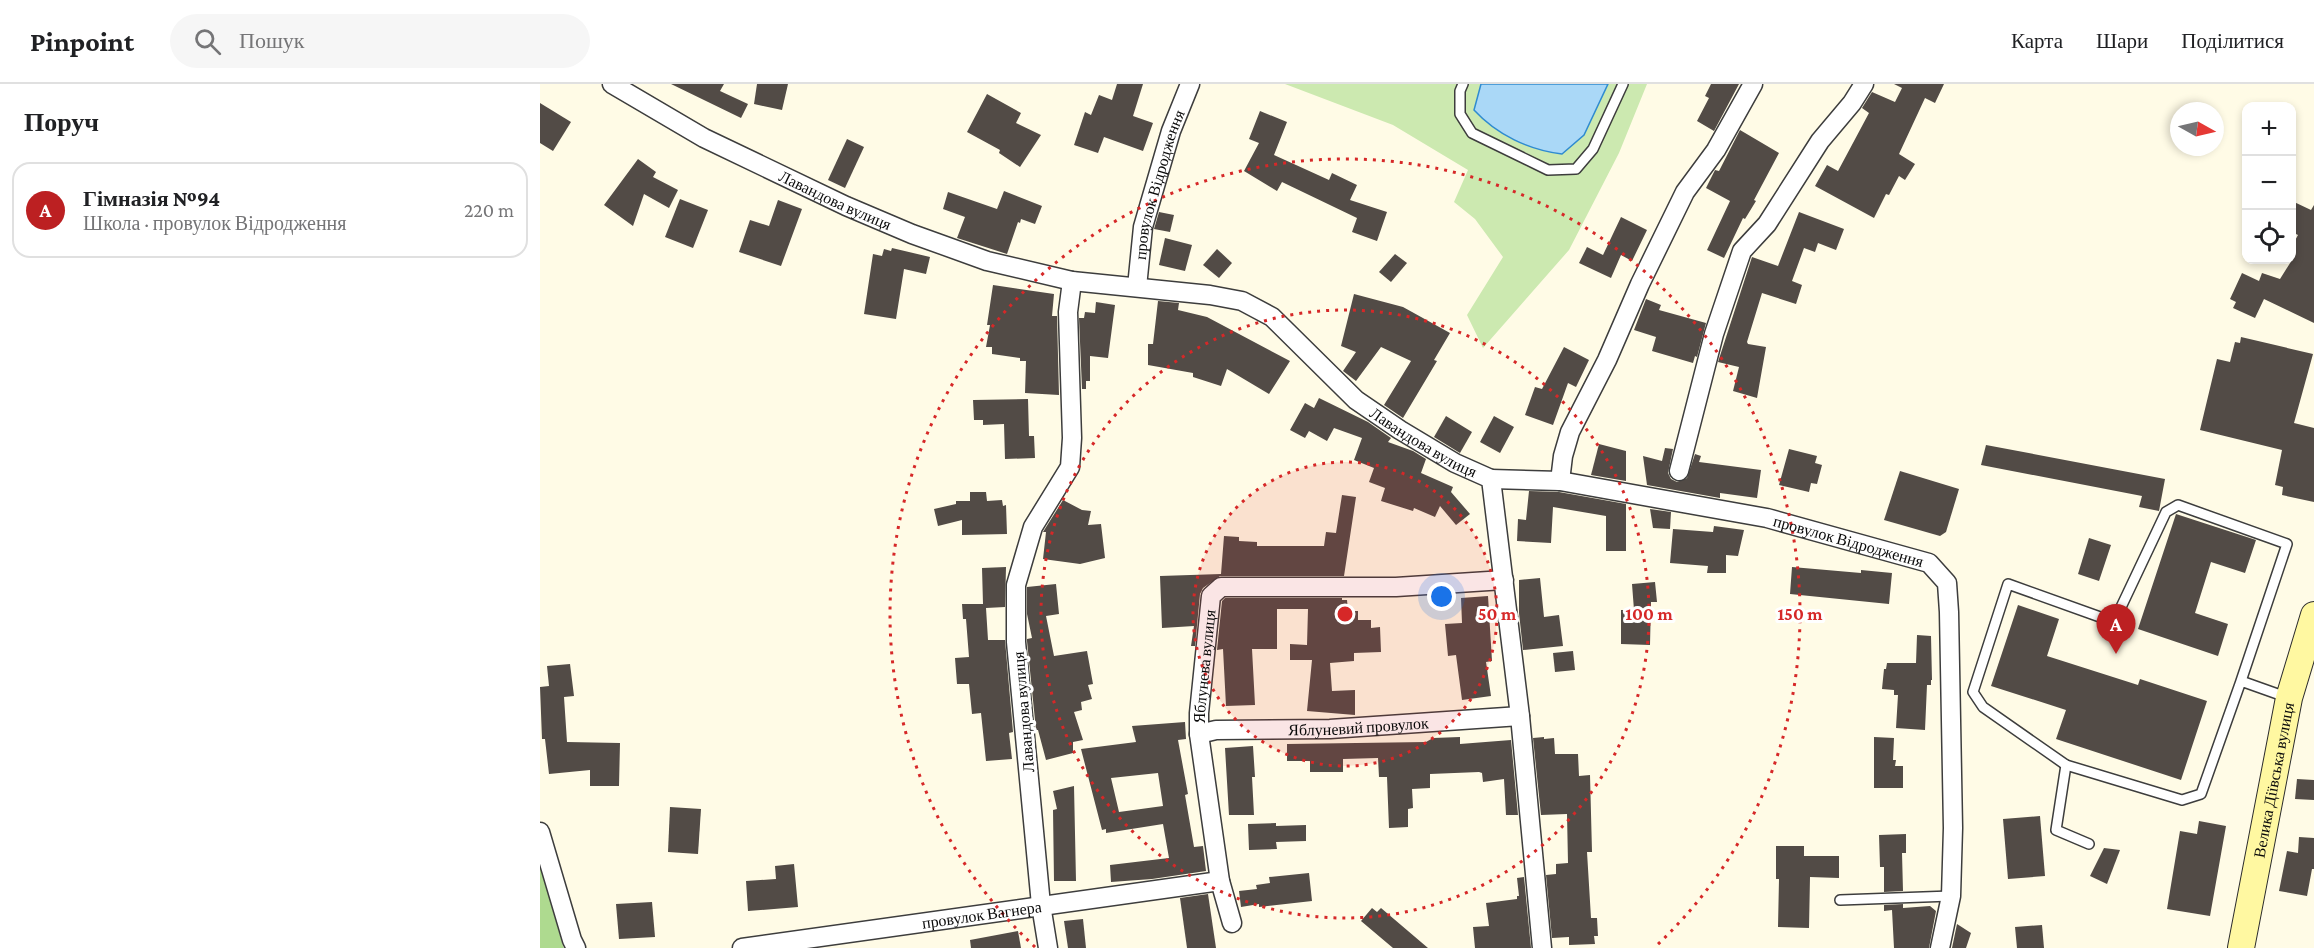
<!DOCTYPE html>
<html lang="uk">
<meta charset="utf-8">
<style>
:root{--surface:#fff;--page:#f6f6f6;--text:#202124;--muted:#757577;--line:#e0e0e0;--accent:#bc2022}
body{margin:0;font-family:"Crimson Pro",serif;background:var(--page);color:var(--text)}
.controls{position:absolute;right:18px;top:18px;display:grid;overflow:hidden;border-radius:12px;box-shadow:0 3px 9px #0003}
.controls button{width:54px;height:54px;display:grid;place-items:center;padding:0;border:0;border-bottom:2px solid var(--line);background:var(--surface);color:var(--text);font:30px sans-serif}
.compass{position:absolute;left:1630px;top:18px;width:54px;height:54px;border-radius:50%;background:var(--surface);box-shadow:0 3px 9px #0003;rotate:98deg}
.you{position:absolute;left:902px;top:513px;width:21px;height:21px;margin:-15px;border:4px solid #fff;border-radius:50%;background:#1a73e8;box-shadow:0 0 0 9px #1a73e833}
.badge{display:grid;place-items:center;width:39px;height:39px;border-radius:50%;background:var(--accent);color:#fff;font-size:20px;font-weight:700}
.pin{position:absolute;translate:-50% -50px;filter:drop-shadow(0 2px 3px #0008)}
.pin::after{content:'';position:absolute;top:32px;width:21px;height:18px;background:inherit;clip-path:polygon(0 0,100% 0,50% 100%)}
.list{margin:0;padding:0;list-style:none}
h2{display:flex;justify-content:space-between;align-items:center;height:78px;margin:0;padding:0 24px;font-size:26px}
h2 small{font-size:20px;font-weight:400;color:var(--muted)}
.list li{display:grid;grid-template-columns:39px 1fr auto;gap:18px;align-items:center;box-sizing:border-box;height:96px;margin:0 12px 12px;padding:0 12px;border:2px solid var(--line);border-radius:18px}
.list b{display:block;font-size:22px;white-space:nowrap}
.list p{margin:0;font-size:20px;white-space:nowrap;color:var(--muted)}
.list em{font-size:20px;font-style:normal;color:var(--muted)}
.icon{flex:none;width:33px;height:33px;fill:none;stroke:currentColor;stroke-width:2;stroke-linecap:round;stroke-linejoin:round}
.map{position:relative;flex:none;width:1774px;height:864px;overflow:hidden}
header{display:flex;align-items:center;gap:36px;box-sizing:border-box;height:84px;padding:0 30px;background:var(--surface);border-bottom:2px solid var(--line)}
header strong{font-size:28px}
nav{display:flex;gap:33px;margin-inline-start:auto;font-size:21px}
.search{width:420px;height:54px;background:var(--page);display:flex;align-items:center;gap:15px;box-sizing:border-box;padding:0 21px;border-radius:33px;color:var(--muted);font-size:22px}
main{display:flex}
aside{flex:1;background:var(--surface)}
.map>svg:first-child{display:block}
</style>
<header>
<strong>Pinpoint</strong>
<div class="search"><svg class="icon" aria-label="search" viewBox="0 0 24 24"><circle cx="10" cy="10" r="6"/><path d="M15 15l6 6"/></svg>Пошук</div>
<nav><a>Карта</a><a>Шари</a><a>Поділитися</a></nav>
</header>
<main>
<aside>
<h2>Поруч<small></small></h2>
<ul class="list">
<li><span class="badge">A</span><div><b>Гімназія №94</b><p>Школа · провулок Відродження</p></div><em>220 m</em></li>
</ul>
</aside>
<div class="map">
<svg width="1774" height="864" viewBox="0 0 1774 864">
<rect width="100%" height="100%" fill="#fffbe6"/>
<polygon fill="#cce9b0" points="745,0 1107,0 1079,69 1029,166 943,264 927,231 963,173 935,135 914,118 928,86 853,41"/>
<polygon fill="#aeda8f" points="0,782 23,862 24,864 0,864"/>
<path fill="#aad8f7" stroke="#2f8bd0" stroke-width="1.5" d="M941 0H1068L1044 51 1022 70C989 66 957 51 934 26Z"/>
<g fill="#524b46" fill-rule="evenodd">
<polygon points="131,0 184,0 180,7 208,20 201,34"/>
<polygon points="217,0 248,0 242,26 214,20"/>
<polygon points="577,0 603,0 593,32 613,39 603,67 564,53 558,69 534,61 545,28 551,31 559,11 572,16"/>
<polygon points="1171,0 1199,0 1174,47 1157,37 1169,14 1165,12"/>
<polygon points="1354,0 1404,0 1395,19 1385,14 1359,70 1375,80 1365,96 1359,92 1349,111 1346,110 1334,134 1275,102 1287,81 1298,87 1329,29 1322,24 1332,8 1355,18 1362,4"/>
<polygon points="447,10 481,29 476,39 501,51 480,83 459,69 460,66 427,48"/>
<polygon points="0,19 31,38 13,67 0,59"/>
<polygon points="720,27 747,38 734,71 789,96 792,89 817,101 810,116 847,128 837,157 812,148 817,134 742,98 737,107 704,87 719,59 709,55"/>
<polygon points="1200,46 1239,69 1214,116 1216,117 1205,135 1203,134 1184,174 1167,166 1190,117 1166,104 1175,86 1179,87"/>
<polygon points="307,55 324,63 305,104 288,96"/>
<polygon points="98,75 116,88 113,93 138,106 129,124 104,110 93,142 64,121"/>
<polygon points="464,107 502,122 495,140 481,135 480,139 478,138 467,170 417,154 425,133 403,125 408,108 457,125"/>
<polygon points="140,115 168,126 153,164 125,153"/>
<polygon points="238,116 262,125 241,182 199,168 210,136 229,142"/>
<polygon points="1752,117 1771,126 1774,121 1774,239 1724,215 1715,234 1693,224 1696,218 1690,215 1702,189 1719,197 1722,189 1740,195 1752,176 1756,163 1752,162 1758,151 1752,148"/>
<polygon points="619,128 634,131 630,148 614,145"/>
<polygon points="1259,128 1304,145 1296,166 1278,159 1275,168 1264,164 1252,197 1262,201 1256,220 1222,209 1207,258 1208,260 1226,263 1217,314 1193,307 1199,283 1178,278 1212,173 1238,182"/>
<polygon points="1081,133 1107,146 1092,177 1081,171 1071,194 1039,179 1047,163 1063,171"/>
<polygon points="625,154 652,161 645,187 619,181"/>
<polygon points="352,164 390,173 386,190 364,185 356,235 324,230 333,170 342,172 344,165 351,167"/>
<polygon points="677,165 692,179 679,194 663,181"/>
<polygon points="855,170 867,179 851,198 839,188"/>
<polygon points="453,201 514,210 512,232 517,232 519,311 485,309 486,277 480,277 480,274 452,270 452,263 446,263 450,241 447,241"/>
<polygon points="814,210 863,223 910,249 894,276 897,277 863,334 844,321 871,277 841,263 816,297 803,287 816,268 801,262"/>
<polygon points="1106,215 1121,221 1119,226 1166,239 1157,273 1155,272 1153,279 1112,267 1116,253 1094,246"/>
<polygon points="618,217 639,219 638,226 667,233 750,277 729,310 687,285 681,302 653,293 653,289 608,281 608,260 613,260"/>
<polygon points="556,218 575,221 568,274 550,272 550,297 546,297 546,305 542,305 539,234 544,234 545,228 555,229"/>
<polygon points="1701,253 1773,270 1754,339 1774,344 1774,418 1742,411 1743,403 1735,401 1742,366 1660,346 1677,275 1690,278 1695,258 1700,259"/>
<polygon points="1024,263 1049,276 1036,303 1028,299 1013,341 985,331 995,303 1002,305"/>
<polygon points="779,314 828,338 851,354 848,358 873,367 886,375 881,389 913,403 911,408 930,430 916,441 900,422 895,433 874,424 873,427 841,417 845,404 829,398 834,384 814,376 822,354 794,344 787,357 769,347 765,354 750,346 765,319 774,324"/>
<polygon points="488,315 489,352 494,352 495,374 465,375 464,340 443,341 443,336 434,336 433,316"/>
<polygon points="906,332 932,348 920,369 894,353"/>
<polygon points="954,332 974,343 960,369 940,358"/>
<polygon points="1059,360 1086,367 1086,397 1051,391"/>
<polygon points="1446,361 1625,395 1619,427 1599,423 1602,412 1441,381"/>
<polygon points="1125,364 1133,365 1128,389 1131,395 1137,398 1147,394 1155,370 1161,372 1159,378 1221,386 1217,414 1180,409 1180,414 1107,401 1103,372 1122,377"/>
<polygon points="1249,365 1277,372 1275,379 1282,381 1277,400 1271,399 1269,408 1239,401"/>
<polygon points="1360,387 1419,405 1406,448 1400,452 1344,436"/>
<polygon points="989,407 1019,408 1086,420 1086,467 1066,467 1066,432 1013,423 1011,459 977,457 978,435 986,436"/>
<polygon points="430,408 446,408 447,417 462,416 463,422 466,421 467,450 422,451 422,436 398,442 394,425 416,420 416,417 430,417"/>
<polygon points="802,411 816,413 804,492 680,492 663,504 660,510 655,562 651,562 654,542 622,544 620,492 681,490 684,452 699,453 699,457 717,458 717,462 784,462 786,448 796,449"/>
<polygon points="523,416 542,426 551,427 548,441 561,440 565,474 540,480 503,475 506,448 503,448"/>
<polygon points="1110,425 1131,428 1130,445 1113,444"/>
<polygon points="1636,430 1716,456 1705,489 1671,478 1655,529 1688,540 1678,572 1598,545"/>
<polygon points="1174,442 1204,446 1198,472 1186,471 1186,489 1167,489 1168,482 1130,479 1133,445 1173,448"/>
<polygon points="1549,454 1571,461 1559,497 1538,490"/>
<polygon points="466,483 465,523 446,524 448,556 465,556 473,648 469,649 472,675 446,677 441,629 432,630 429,600 417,600 415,574 429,573 426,535 423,535 422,520 443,520 442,484"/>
<polygon points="1252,483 1321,489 1321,486 1352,489 1349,520 1250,510"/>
<polygon points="1000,494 1004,533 1019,531 1023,562 983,566 979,529 979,496"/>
<polygon points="1115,498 1117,518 1111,518 1110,561 1081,560 1081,526 1094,526 1092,500"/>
<polygon points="516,500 519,530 506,532 514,572 547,567 553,600 548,601 552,615 541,618 542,626 534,628 543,656 533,658 533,669 506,676 498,646 496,646 487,557 487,555 492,554 487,530 487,503"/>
<polygon points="948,512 952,577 946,578 951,612 922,616 916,571 908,572 905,540 922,539 921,514"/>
<polygon points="685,514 802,514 802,516 807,516 808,527 818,527 818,536 831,536 831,544 840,543 841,568 814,569 814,577 790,579 792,607 815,606 815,631 767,627 772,576 750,576 750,560 767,561 768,525 737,525 737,565 712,565 715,621 686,622 683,565 677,566 682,517"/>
<polygon points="1478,521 1519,535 1507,572 1598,601 1600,595 1667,617 1641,696 1516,655 1526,626 1451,602"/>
<polygon points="1377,551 1391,552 1392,596 1391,596 1391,601 1387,601 1385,646 1356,644 1358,611 1354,611 1354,606 1342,605 1344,585 1346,585 1347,579 1376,579"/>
<polygon points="1033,567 1035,586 1015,588 1013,569"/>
<polygon points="30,580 34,612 24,613 27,658 80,659 79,702 50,702 50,686 9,690 5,655 2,655 0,603 9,602 7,582"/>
<path d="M645 638 646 655 638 656 648 710 645 711 654 763 663 762 666 787 612 795 571 798 570 781 629 774 623 740 566 749V745L562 746 541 665 596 658 592 642ZM618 689 623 722 579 728 571 694Z"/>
<polygon points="920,653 920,660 971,656 978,731 966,731 964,695 943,698 942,689 939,688 890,690 890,704 872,705 873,724 868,725 868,743 849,744 847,693 839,693 838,674 803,675 803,688 770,688 770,677 747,677 747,660 886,658 893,654"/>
<polygon points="1004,653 1004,655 1014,654 1015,670 1038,670 1039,692 1050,691 1052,768 1047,768 1051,834 1057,834 1058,852 1054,852 1055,860 1029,861 1029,853 1012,854 1006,791 1016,790 1016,780 1028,779 1027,730 1001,731 993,654"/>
<polygon points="1334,653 1354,654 1353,676 1356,676 1355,682 1363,682 1363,704 1334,704"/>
<polygon points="713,662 715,693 712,693 714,731 689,731 685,664"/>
<polygon points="1757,695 1774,696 1774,716 1755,715"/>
<polygon points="534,702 536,797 514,797 513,726 517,725 513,707"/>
<polygon points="130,723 161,725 158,770 128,768"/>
<polygon points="1500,732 1505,792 1468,795 1463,735"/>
<polygon points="1659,737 1686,742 1670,832 1627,825 1640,747 1657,750"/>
<polygon points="736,739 736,742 766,741 766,757 736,758 737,765 709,766 708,740"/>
<polygon points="1366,750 1366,769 1362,769 1363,807 1344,808 1344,783 1340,783 1339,751"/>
<polygon points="1759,753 1774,754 1774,785 1772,785 1767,812 1739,807 1747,767 1758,769"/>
<polygon points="1236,762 1264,762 1264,772 1299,772 1299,794 1270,793 1269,844 1238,843 1239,795 1236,795"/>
<polygon points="1564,764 1580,766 1567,800 1550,792"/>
<polygon points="254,780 258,823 208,827 206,797 236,795 235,782"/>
<polygon points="769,789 772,817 719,823 719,820 701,823 699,807 717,805 716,801 730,799 729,793"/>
<polygon points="984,793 991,864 935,864 933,843 949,842 946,819 977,815 977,812 979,812 977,794"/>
<polygon points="668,810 676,864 647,864 640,814"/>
<polygon points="112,818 115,853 79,855 76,820"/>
<polygon points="1363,820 1363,824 1390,822 1396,827 1389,864 1354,864 1352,826 1344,827 1344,821"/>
<polygon points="832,824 837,828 841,824 888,864 853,864 821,837"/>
<polygon points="543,835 546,864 528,864 524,837"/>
<polygon points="1417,840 1431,849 1426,864 1412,864"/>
<polygon points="1502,841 1504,864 1477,864 1475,843"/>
<polygon points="478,847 481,864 431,864 430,856"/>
</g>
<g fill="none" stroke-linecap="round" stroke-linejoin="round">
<defs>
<g id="lane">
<polyline points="923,0 920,7 920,30 932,49 1008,86 1036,85 1053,65 1083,0"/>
<polyline points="1701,597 1661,710 1642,716 1526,681 1443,623 1433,608 1468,500 1574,538 1626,428 1638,421 1747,460 1701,597 1746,613"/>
<polyline points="1526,681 1516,746 1549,760"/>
<polyline points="1300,816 1411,812"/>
</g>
<g id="street">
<path id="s1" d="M72 0 164 54 306 122 372 150 447 177 532 197 670 211 702 217 732 233 816 316 860 346 915 379 951 395 980 632 1002 864"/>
<path id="s2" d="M597 203 603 143 631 47 650 0"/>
<polyline points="1139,387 1174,250 1202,167 1227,140 1280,57 1312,19 1324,0"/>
<path id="s3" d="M951 395 1020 397 1227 434 1389 479 1407 499 1409 528 1413 744 1411 812 1400 864"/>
<polyline points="1020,397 1023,372 1030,348 1067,276 1100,200 1145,108 1176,66 1213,0"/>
<path id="s4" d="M659 650 676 646 790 645 980 632"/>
<polyline points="0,748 32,856 36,864"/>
<path id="s5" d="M692 839 680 797 659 650V629L671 512 681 503H856L964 496"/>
<path id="s6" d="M202 864 680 797"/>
<polyline points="508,864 501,821 476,558 476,501 493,443 530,383 532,354 528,228 532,197"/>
</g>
<g id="secondary">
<path id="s7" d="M1701 864 1749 614 1774 531"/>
</g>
</defs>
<use href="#lane" stroke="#3d3d3d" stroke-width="12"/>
<use href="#street" stroke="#3d3d3d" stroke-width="21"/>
<use href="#secondary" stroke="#2c2c2c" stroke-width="28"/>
<use href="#lane" stroke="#fff" stroke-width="9"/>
<use href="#street" stroke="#fff" stroke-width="18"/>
<use href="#secondary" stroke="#fff8a1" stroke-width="26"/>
</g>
<circle cx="805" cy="530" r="152" fill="#d62828" fill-opacity=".12"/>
<g fill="none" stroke="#d62828" stroke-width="3" stroke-dasharray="3 6">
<circle cx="805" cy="530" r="152"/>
<circle cx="805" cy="530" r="304"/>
<path d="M495 863A455 455 0 1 1 1115 863"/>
</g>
<g text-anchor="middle" stroke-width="6" stroke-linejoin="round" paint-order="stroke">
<g font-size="16" fill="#0a0a0a" stroke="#fff">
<text dy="6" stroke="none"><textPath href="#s2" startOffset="105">провулок Відродження</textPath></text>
<text dy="6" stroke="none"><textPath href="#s1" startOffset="252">Лавандова вулиця</textPath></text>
<text dy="6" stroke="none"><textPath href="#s1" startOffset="906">Лавандова вулиця</textPath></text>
<text dy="6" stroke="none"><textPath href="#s3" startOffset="364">провулок Відродження</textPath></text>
<text dy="6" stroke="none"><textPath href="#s5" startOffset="260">Яблунева вулиця</textPath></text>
<text transform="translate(483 628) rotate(-95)" y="6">Лавандова вулиця</text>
<text dy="6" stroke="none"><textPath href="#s4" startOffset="160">Яблуневий провулок</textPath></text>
<text dy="6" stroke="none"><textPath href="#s7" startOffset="171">Велика Діївська вулиця</textPath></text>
<text dy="6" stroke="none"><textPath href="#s6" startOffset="242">провулок Вагнера</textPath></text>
</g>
</g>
<circle cx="805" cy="530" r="9" fill="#d62828" stroke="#fff" stroke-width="3"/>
<g font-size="18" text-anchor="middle" font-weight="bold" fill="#d62828" stroke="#fff" stroke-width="6" stroke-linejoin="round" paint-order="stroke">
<text x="957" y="536">50 m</text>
<text x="1109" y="536">100 m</text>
<text x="1260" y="536">150 m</text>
</g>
</svg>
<div class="controls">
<button>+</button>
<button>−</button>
<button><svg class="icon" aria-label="locate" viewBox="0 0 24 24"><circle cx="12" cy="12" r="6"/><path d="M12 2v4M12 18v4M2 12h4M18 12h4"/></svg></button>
</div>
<svg class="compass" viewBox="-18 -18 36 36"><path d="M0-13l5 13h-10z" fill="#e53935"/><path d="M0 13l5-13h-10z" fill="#757577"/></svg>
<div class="you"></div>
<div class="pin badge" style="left:1576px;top:570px">A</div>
</div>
</main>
